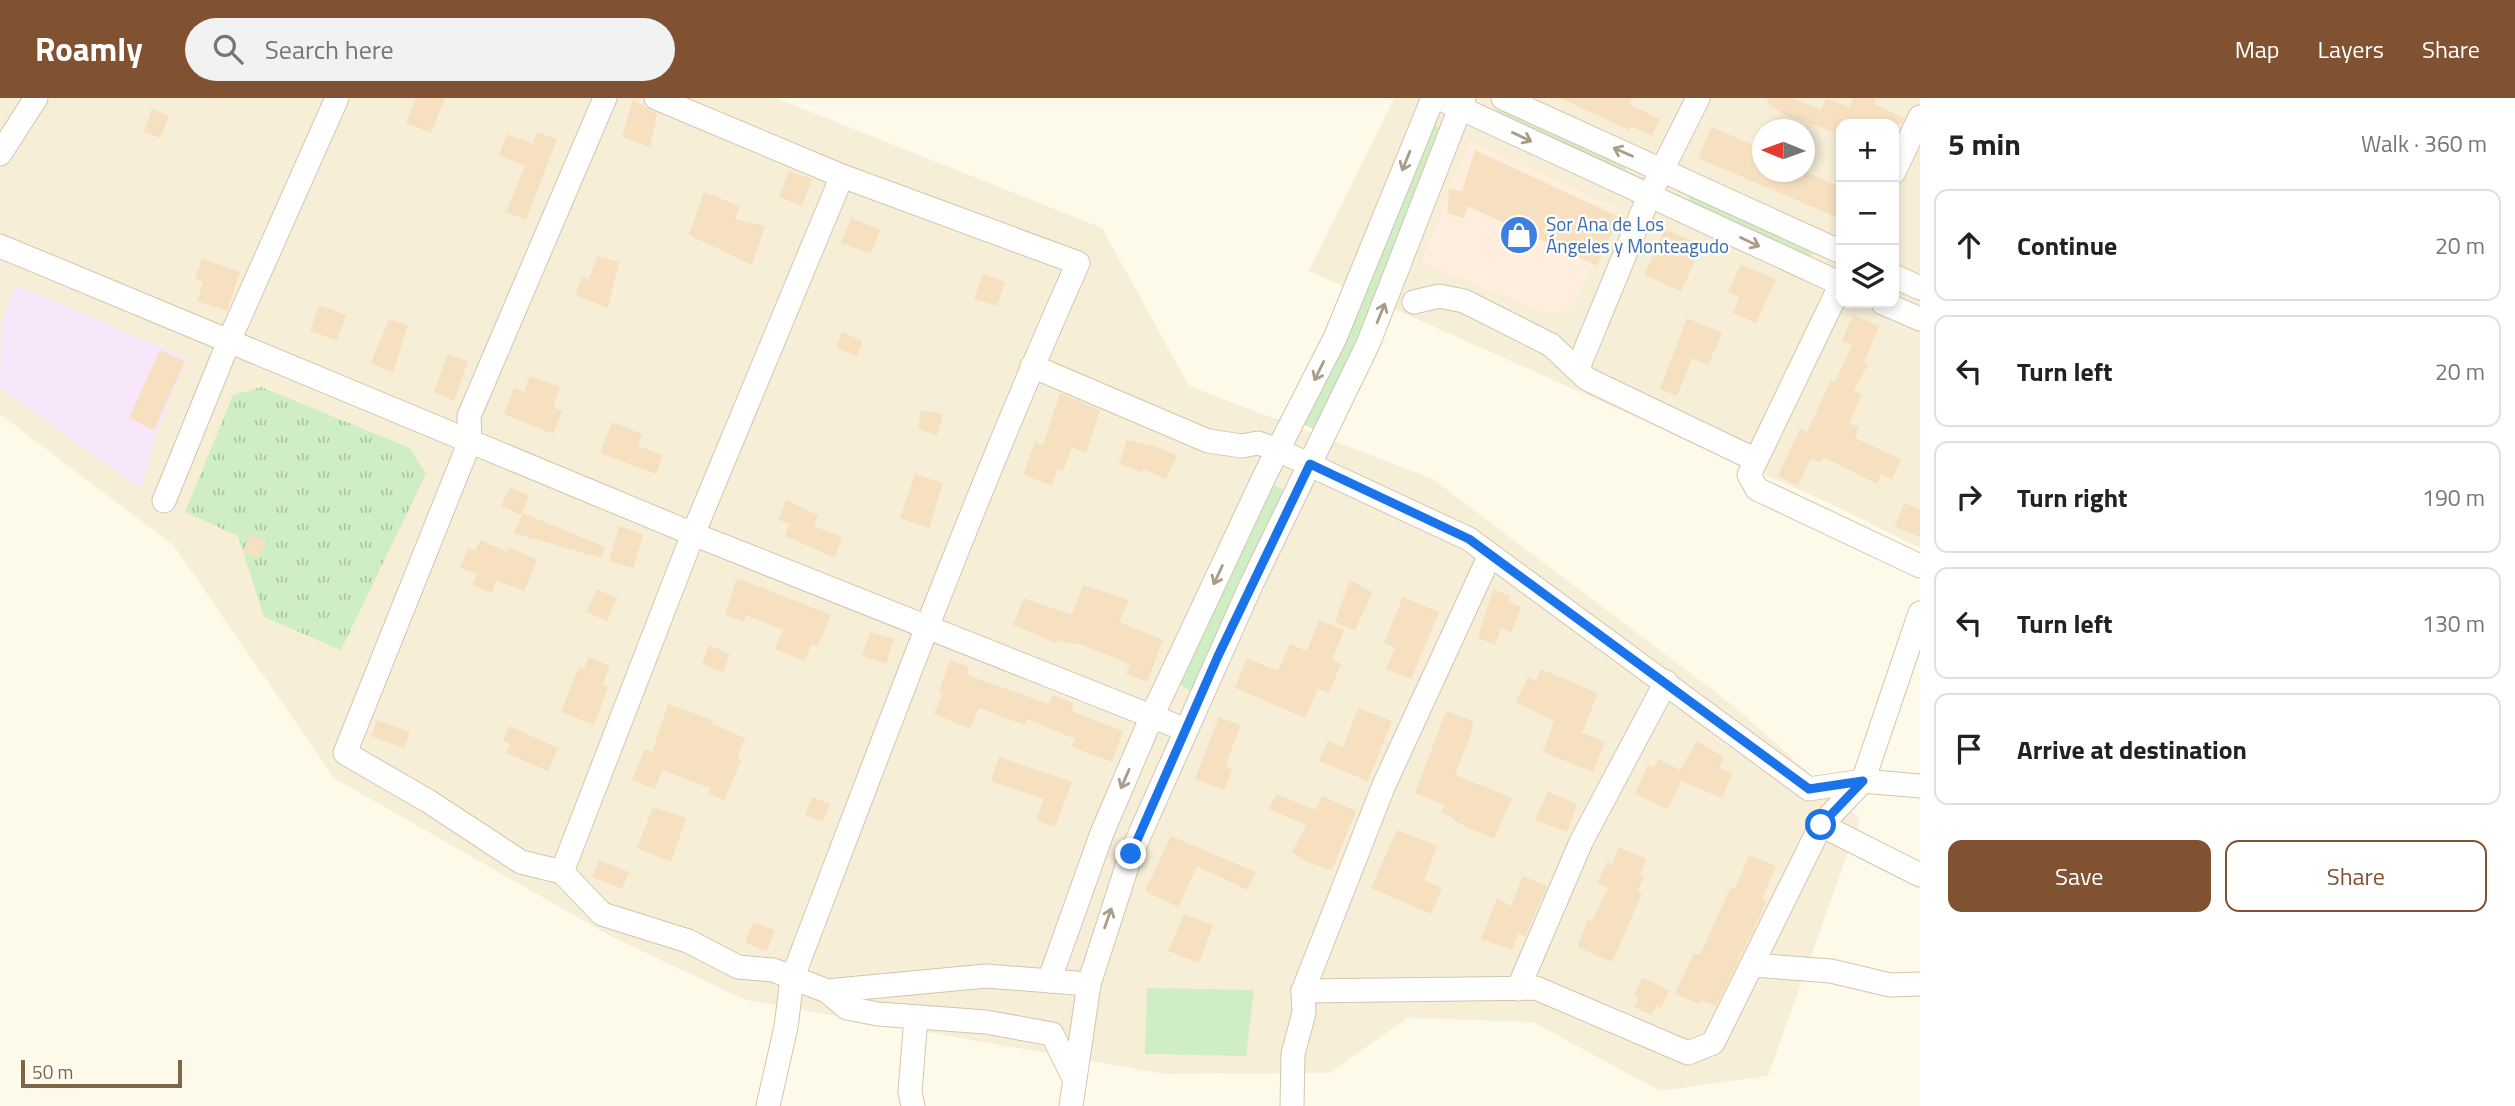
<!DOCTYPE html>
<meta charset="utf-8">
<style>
:root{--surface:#fff;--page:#f2f2f2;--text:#222;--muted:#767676;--line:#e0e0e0;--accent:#805232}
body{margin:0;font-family:"Titillium Web",sans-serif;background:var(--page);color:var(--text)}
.controls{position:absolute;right:21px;top:21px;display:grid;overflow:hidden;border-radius:14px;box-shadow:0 4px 10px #0003}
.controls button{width:63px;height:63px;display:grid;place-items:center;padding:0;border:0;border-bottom:2px solid var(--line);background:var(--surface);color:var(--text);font:35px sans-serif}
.compass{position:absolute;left:1752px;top:21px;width:63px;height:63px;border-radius:50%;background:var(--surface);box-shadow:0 4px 10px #0003;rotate:271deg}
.scale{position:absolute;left:21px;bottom:18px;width:161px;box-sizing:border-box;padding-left:7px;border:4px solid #7d664a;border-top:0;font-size:19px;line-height:24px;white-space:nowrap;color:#7d664a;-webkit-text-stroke:5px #fffdf3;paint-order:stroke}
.stop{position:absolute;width:21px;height:21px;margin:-16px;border:5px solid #1a73e8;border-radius:50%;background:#fff}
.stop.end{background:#1a73e8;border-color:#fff;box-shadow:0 2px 7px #0008}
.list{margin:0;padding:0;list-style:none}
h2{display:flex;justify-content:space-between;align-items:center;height:91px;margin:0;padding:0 28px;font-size:30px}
h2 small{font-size:23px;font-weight:400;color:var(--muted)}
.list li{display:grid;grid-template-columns:46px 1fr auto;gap:21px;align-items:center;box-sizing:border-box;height:112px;margin:0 14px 14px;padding:0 14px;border:2px solid var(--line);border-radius:14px}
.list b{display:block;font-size:26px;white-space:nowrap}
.list em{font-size:23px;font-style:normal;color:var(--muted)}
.actions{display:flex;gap:14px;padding:21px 28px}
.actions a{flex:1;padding:16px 0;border:2px solid var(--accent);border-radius:14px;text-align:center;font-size:24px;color:var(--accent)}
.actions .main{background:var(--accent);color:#fff}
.icon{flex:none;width:38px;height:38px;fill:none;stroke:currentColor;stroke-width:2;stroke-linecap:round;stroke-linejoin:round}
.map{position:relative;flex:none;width:1920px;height:1008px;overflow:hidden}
header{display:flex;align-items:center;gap:42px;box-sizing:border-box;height:98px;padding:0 35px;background:var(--accent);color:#fff}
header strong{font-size:33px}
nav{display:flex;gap:38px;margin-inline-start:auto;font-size:24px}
.search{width:490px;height:63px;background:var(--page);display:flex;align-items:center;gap:18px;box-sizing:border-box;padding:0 24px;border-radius:38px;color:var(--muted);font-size:26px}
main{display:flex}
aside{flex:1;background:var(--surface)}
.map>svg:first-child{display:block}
</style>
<header>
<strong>Roamly</strong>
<div class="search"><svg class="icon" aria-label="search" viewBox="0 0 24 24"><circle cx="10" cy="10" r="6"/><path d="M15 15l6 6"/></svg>Search here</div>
<nav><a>Map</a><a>Layers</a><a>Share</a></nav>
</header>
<main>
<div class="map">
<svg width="1920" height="1008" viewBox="0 0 1920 1008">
<defs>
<pattern id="park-tufts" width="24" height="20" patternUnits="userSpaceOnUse" patternTransform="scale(1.75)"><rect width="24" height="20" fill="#cfeec6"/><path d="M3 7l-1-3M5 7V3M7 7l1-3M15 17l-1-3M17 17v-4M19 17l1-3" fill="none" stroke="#adc5a3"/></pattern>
</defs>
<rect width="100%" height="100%" fill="#fefaea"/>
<g fill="#f7eed8" fill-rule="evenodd">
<polygon points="0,0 776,0 1102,130 1189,288 1433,381 1735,609 1860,721 1768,978 1660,993 1533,924 1408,920 1329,975 1164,976 746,902 612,839 334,680 174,448 0,316"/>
<path d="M1394 0H1920V450L1829 405 1309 173ZM1841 26H1894V205H1841ZM1762 32H1804V74H1762Z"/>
</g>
<polygon fill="#ffeede" points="1469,43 1617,110 1572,210 1558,215 1545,215 1422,164"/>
<polygon fill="#f8e6fb" points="16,187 187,260 155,340 141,391 0,290 1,225"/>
<g fill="#cfeec6">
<polygon points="1499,8 1627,68 1623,76 1495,16"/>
<polygon points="1431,26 1441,30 1355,253 1317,333 1303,326"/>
<polygon points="1690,97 1813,153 1810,161 1687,105"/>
<polygon points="1270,386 1286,393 1191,593 1177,585"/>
<polygon points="1147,890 1254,892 1246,958 1145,956"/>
</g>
<polygon fill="url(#park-tufts)" points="261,289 410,350 426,376 341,552 264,519 238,438 185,414 233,297"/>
<g fill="#f6e0bf">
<polygon points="416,0 445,0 431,35 406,25"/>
<polygon points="1560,0 1632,0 1629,6 1660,21 1652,38 1631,28 1629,32 1618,27"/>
<polygon points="1769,0 1793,0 1821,12 1826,0 1849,9 1853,0 1876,0 1874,6 1904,20 1901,26 1841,26 1841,36 1787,18 1767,5"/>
<polygon points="633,2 657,16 650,49 622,39"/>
<polygon points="152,11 169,18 160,40 144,34"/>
<polygon points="1712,29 1762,51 1762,74 1806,74 1841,89 1841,121 1698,60"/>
<polygon points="537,34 557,41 526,122 506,114 525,68 499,57 507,36 533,46"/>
<polygon points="1475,52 1619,119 1597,168 1468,108 1464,120 1447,115 1449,91 1462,93"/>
<polygon points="789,73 812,81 802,108 779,99"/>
<polygon points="704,94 740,108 735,121 765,128 752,167 689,137"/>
<polygon points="851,120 880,132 871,156 841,145"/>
<polygon points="1665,131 1702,148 1681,193 1644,177"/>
<polygon points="597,158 619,164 608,210 575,197 582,179 589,182"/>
<polygon points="202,161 240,174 227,213 197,203 203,184 195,181"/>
<polygon points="1741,167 1776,181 1756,225 1733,215 1739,199 1728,194"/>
<polygon points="983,176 1005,184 997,208 974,201"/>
<polygon points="319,207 346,217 337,242 310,233"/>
<polygon points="1853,217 1879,228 1864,264 1868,266 1854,293 1862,297 1849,325 1859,329 1855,340 1901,361 1892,381 1881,376 1877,386 1824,359 1821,365 1811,360 1798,388 1778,378 1800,331 1807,334 1831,282 1835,284 1852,247 1842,243"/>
<polygon points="1687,220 1722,235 1708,267 1692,260 1677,298 1660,291"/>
<polygon points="389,221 408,227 393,275 371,265"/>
<polygon points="842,234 863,243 857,258 836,250"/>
<polygon points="160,252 185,263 154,332 129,320"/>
<polygon points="448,256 468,263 454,303 434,294"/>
<polygon points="530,278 560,289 553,309 562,313 553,336 504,316 514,290 524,294"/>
<polygon points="1060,295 1100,312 1086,355 1072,349 1063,373 1057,371 1052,387 1023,377 1035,344 1043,347"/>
<polygon points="921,312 943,316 937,337 918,331"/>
<polygon points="612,324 642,336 638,348 663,357 656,376 600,355"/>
<polygon points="1127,342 1157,349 1177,358 1166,381 1144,371 1141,374 1119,366"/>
<polygon points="915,376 943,385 929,430 900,420"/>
<polygon points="510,389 529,398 521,417 501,408"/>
<polygon points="786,402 818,417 814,428 842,439 835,460 785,438 789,426 779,422"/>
<polygon points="1904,405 1920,411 1920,439 1895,429"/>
<polygon points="523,415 605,449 601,460 514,435"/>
<polygon points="619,428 643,436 633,470 609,463"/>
<polygon points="250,437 266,443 259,460 243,455"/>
<polygon points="480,442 507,454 509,449 537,462 524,493 496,482 492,495 472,487 477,476 460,470 468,450 475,453"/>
<polygon points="737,480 831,517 817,549 812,546 804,563 775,551 783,532 746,517 744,523 725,517"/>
<polygon points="1350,482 1372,494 1355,533 1335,524"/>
<polygon points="1083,487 1129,502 1119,524 1163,542 1147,584 1126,576 1130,566 1082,547 1057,542 1056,545 1013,527 1024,500 1072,517"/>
<polygon points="597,491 617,500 607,523 586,514"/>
<polygon points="1493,491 1510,498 1508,504 1521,509 1511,535 1501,530 1495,547 1478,540"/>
<polygon points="1403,499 1439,514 1411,581 1386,571 1395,550 1384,545"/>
<polygon points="1319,522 1344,532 1332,562 1341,566 1329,595 1318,591 1305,620 1235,590 1247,560 1278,573 1290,546 1307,553"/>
<polygon points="870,534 894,541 886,566 862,558"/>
<polygon points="709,547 730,556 723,574 702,566"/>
<polygon points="589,559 610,568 602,587 608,589 594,627 561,614 579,569 584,571"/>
<polygon points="950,562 969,569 967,577 1049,606 1053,597 1074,605 1071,613 1123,633 1112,664 1072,649 1075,641 1027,621 1025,627 979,610 970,631 934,616 943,596 939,594"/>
<polygon points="1541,571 1598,595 1582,635 1605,644 1593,674 1543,654 1554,623 1516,604 1528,579 1536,583"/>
<polygon points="668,606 713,622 712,626 745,640 737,661 741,663 724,702 708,696 710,690 662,672 655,691 632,682 645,651 652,654"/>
<polygon points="1358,610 1392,623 1368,683 1319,663 1328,643 1343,649"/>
<polygon points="1446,613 1473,623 1471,627 1474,628 1455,677 1512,700 1494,741 1454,723 1455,721 1441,714 1445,707 1415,695"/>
<polygon points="1219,619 1241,627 1225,668 1232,671 1224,692 1195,681"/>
<polygon points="377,622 410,634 404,650 371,638"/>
<polygon points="509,628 558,650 548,673 506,655 510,646 503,643"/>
<polygon points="1697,643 1724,659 1719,670 1732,675 1722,700 1681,683 1668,711 1635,696 1648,667 1654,670 1658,661 1680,672"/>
<polygon points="999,659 1072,684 1055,729 1036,722 1044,701 991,683"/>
<polygon points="1548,693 1577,707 1567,734 1535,722"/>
<polygon points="1276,696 1316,712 1322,698 1356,713 1332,772 1305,763 1292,754 1306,727 1269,711"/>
<polygon points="812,699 830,706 823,724 805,717"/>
<polygon points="653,709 686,720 671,764 637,750"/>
<polygon points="1397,732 1437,748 1424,783 1442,790 1431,816 1371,790"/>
<polygon points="1171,738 1256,774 1247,792 1197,768 1178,809 1145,793"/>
<polygon points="1619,749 1647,761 1640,776 1644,778 1637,794 1642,796 1612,864 1577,849 1588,821 1592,823 1608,790 1597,785 1607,764 1612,767"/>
<polygon points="1749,757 1776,768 1762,801 1766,803 1760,818 1716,908 1701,902 1700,906 1675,896 1694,855 1700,857 1731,789 1735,791"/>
<polygon points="599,762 629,774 622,791 592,779"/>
<polygon points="1523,778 1547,788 1525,838 1518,835 1512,852 1481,841 1497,800 1511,808"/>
<polygon points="1184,816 1213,827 1199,865 1168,853"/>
<polygon points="753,824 775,832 767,853 745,845"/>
<polygon points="1643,879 1669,893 1661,910 1656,908 1651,917 1634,909 1639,899 1634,896"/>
</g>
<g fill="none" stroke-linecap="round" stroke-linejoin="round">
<defs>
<g id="minor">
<polyline points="605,0 469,318 470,343 345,655 428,703 521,764 562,774 602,816 688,843 738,869 773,872 827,893 986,878 1089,886"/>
<path d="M656 0 842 78 1078 165C973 400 884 641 792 881L786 929 768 1008"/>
<polyline points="1503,0 1841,154"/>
<polyline points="1447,4 1841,186"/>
<polyline points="0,56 36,0"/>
<polyline points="1894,74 1920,19"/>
<polyline points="0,148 693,436 1186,632"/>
<polyline points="1894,178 1920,190"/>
<polyline points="1841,186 1749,377 1757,391 1920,468"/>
<polyline points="1414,204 1439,198 1464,203 1551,247 1587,281 1756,362"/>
<polyline points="1883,205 1920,221"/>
<polyline points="1032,268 1208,343 1242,348 1258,345 1278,352 1469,441 1809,691 1863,683 1920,688"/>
<polyline points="1578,270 1649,98 1698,0"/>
<polyline points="164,403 229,243 337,0"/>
<polyline points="1821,727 1920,777"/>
<polyline points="562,774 693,436 842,78"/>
<polyline points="1753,867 1831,873 1890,887 1920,886"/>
<polyline points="1049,883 1102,735 1152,618 1265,377 1335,240 1433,0"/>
<polyline points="1518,891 1581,744 1666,584"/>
<polyline points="827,893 847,910 878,916 986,924 1052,936 1074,980"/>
<polyline points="1303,893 1536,890 1688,955 1713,945 1821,727 1863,683 1920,515"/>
<polyline points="913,1008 910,994 916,919"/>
<polyline points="1071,1008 1089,886 1131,756 1252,485 1368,246 1464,0"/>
<polyline points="1292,1008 1293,956 1304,915 1303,893 1384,687 1490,457"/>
</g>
</defs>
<use href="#minor" stroke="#d3c5ae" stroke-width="25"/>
<use href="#minor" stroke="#fff" stroke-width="23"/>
</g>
<defs><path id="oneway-shaft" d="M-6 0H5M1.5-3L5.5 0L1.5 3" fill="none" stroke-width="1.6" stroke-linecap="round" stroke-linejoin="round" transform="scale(1.75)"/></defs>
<g stroke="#aa9c89">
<use href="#oneway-shaft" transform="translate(1522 39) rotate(25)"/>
<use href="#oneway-shaft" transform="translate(1623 54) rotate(-156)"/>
<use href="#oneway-shaft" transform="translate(1406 63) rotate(112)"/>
<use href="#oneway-shaft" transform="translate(1750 144) rotate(25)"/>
<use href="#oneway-shaft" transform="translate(1381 215) rotate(-68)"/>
<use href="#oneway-shaft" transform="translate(1319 273) rotate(116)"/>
<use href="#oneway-shaft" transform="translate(1218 477) rotate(115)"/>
<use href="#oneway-shaft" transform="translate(1125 681) rotate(113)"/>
<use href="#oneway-shaft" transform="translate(1108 820) rotate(-71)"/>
</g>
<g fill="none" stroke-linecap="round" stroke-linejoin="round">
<polyline stroke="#1a73e8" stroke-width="9" points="1131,756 1218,558 1310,366 1469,441 1809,691 1863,683 1821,727"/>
</g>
<defs>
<symbol id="shop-disc" viewBox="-11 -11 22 22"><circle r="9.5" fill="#3f7fe0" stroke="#fffdf3"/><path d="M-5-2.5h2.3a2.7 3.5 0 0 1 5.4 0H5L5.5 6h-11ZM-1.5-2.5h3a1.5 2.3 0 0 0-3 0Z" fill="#fff"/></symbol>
</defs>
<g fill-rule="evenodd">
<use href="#shop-disc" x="1497" y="115" width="44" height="44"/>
</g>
<g text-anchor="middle" stroke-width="5" stroke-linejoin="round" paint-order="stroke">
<g font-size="19" fill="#366cbe" stroke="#fffdf3" text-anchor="start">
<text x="1546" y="133">Sor Ana de Los<tspan x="1546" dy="22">Ángeles y Monteagudo</tspan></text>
</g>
</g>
</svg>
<div class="controls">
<button>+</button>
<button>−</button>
<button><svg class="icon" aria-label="layers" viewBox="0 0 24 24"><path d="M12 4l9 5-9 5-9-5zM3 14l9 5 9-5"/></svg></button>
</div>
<svg class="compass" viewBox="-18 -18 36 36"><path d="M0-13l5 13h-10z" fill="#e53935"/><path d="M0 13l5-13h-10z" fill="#767676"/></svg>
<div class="scale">50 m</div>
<div class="stop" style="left:1821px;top:727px"></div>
<div class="stop end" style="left:1131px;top:756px"></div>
</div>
<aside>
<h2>5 min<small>Walk · 360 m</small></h2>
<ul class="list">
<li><svg class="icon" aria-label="ahead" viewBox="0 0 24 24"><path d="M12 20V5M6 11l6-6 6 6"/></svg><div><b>Continue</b></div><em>20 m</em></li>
<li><svg class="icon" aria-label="left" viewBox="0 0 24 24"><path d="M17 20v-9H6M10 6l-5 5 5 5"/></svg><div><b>Turn left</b></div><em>20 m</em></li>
<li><svg class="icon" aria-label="right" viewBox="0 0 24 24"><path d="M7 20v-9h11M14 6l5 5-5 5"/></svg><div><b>Turn right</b></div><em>190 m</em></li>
<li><svg class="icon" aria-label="left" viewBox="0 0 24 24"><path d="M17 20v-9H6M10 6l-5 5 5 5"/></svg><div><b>Turn left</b></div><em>130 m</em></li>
<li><svg class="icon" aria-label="arrive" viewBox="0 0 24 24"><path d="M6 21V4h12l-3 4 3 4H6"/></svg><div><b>Arrive at destination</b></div></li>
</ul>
<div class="actions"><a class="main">Save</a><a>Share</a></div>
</aside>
</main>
